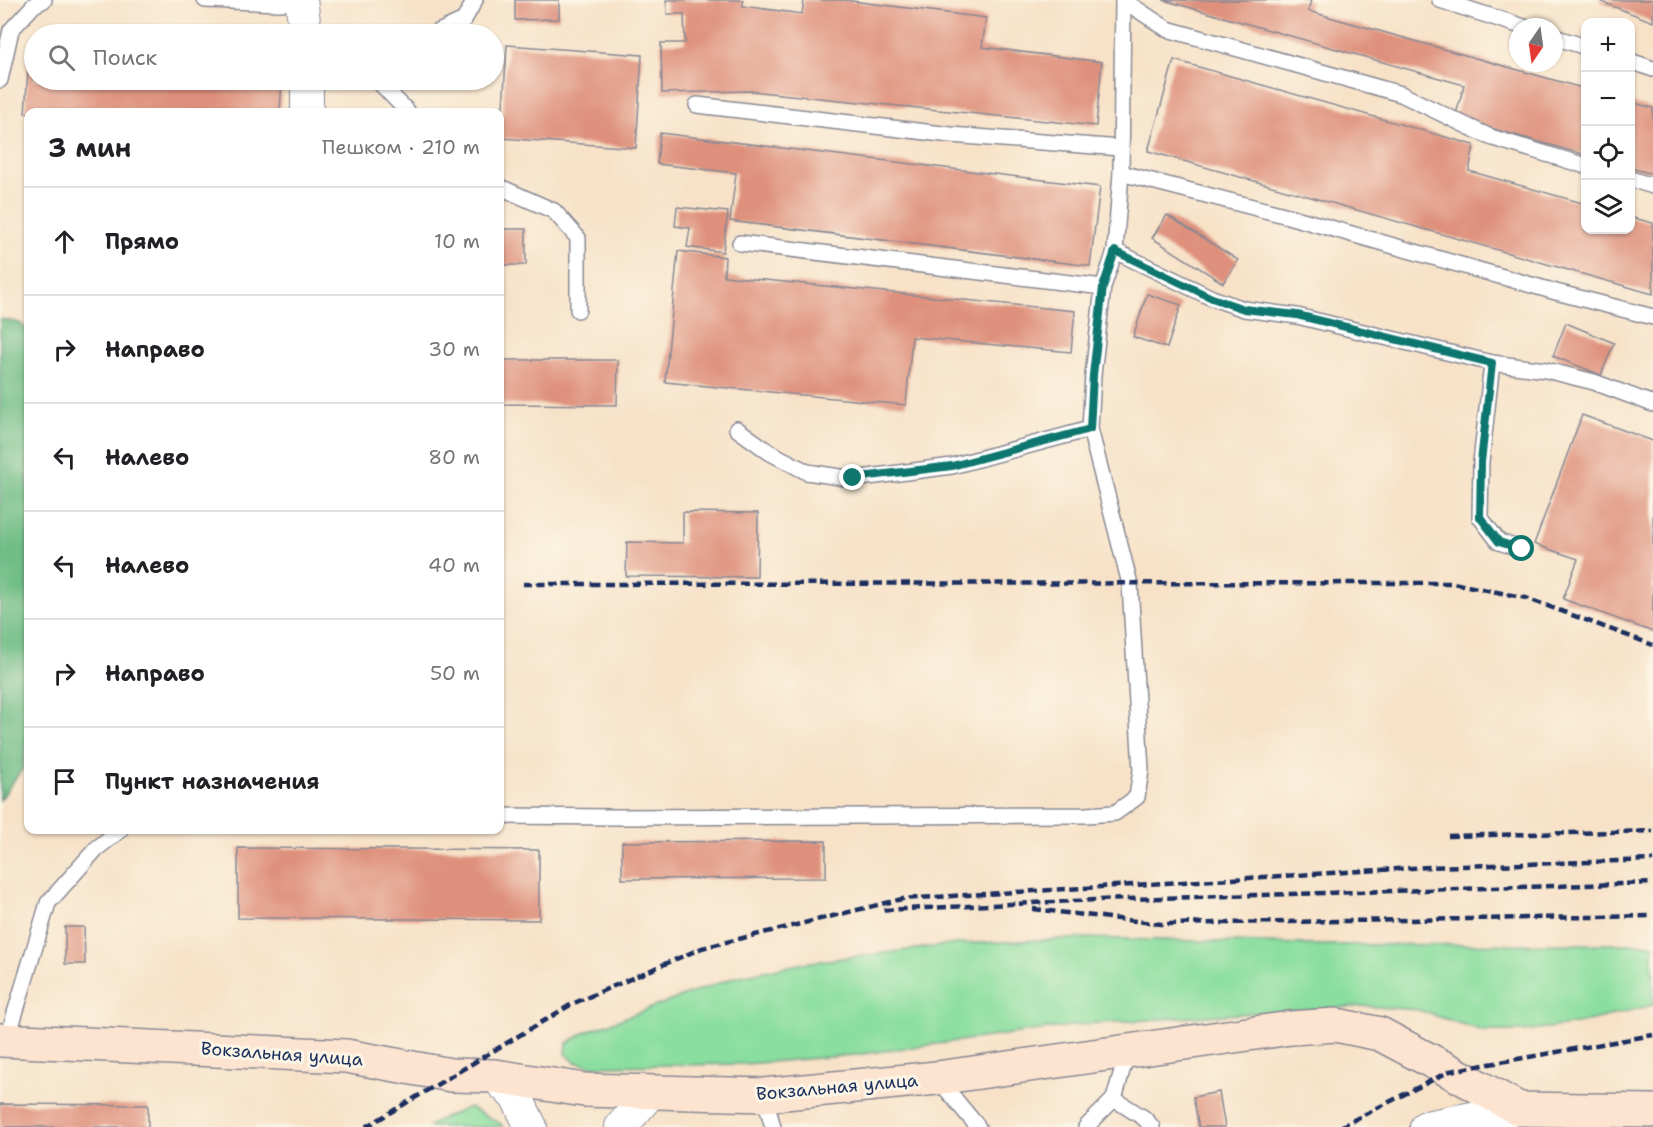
<!DOCTYPE html>
<html lang="ru">
<meta charset="utf-8">
<style>
:root{--surface:#fff;--page:#f2f2f2;--text:#202124;--muted:#757577;--line:#e0e0e0}
body{margin:0;font-family:"Shantell Sans",sans-serif;background:var(--page);color:var(--text)}
.controls{position:absolute;right:18px;top:18px;display:grid;overflow:hidden;border-radius:12px;box-shadow:0 2px 4px #0004}
.controls button{width:54px;height:54px;display:grid;place-items:center;padding:0;border:0;border-bottom:2px solid var(--line);background:var(--surface);color:var(--text);font:30px sans-serif}
.compass{position:absolute;left:1509px;top:18px;width:54px;height:54px;border-radius:50%;background:var(--surface);box-shadow:0 2px 4px #0004;rotate:193deg}
.stop{position:absolute;width:18px;height:18px;margin:-14px;border:4px solid #0f766e;border-radius:50%;background:#fff}
.stop.end{background:#0f766e;border-color:#fff;box-shadow:0 2px 6px #0008}
.list{margin:0;padding:0;list-style:none}
h2{display:flex;justify-content:space-between;align-items:center;height:78px;margin:0;padding:0 24px;font-size:26px}
h2 small{font-size:20px;font-weight:400;color:var(--muted)}
.list li{display:grid;grid-template-columns:39px 1fr auto;gap:18px;align-items:center;box-sizing:border-box;height:108px;padding:0 24px;border-top:2px solid var(--line)}
.list b{display:block;font-size:22px;white-space:nowrap}
.list em{font-size:20px;font-style:normal;color:var(--muted)}
.icon{flex:none;width:33px;height:33px;fill:none;stroke:currentColor;stroke-width:2;stroke-linecap:round;stroke-linejoin:round}
.map{position:relative;flex:none;width:1653px;height:1127px;overflow:hidden}
.search{position:absolute;background:var(--surface);box-shadow:0 2px 4px #0004;left:24px;top:24px;width:480px;height:66px;display:flex;align-items:center;gap:15px;box-sizing:border-box;padding:0 21px;border-radius:33px;color:var(--muted);font-size:22px}
.panel{position:absolute;background:var(--surface);box-shadow:0 2px 4px #0004;left:24px;top:108px;width:480px;height:726px;border-radius:12px}
.map>svg:first-child{display:block}
</style>
<div class="map">
<svg width="1653" height="1127" viewBox="0 0 1653 1127">
<rect width="100%" height="100%" fill="#fcf5e5"/>
<filter id="ink" filterUnits="userSpaceOnUse"><feTurbulence type="fractalNoise" baseFrequency=".0167" numOctaves="2"/><feDisplacementMap in="SourceGraphic" scale="12" xChannelSelector="R" yChannelSelector="G"/><feConvolveMatrix kernelMatrix="1 2 1 2 8 2 1 2 1" color-interpolation-filters="sRGB"/></filter>
<filter id="wash" filterUnits="userSpaceOnUse"><feTurbulence type="fractalNoise" baseFrequency=".008" numOctaves="4" result="noise"/><feDisplacementMap in="SourceGraphic" scale="24" xChannelSelector="R" yChannelSelector="G"/><feGaussianBlur stdDeviation="1.35" result="paint"/><feColorMatrix in="noise" values="0 0 0 0 0 0 0 0 0 0 0 0 0 0 0 0 0 1.4 0 .05"/><feComposite in="paint" operator="in"/></filter>
<g filter="url(#wash)">
<rect width="100%" height="100%" fill="#f7e2c8"/>
<g fill="#8ade9f" stroke="#52867e" stroke-width="1.5">
<polygon points="1088,938 1302,944 1304,945 1653,944 1653,1005 1576,1024 1523,1031 1483,1031 1418,1010 1364,1006 1085,1024 854,1055 745,1064 592,1066 575,1062 566,1054 567,1043 586,1032 735,977 804,963 956,944"/>
<polygon points="469,1107 500,1123 503,1127 428,1127 439,1120"/>
</g>
<polygon fill="#6fbd86" stroke="#457672" stroke-width="1.5" points="0,319 20,323 28,331 28,734 23,768 0,800"/>
<g id="blocks">
<g fill="#de907b">
<polygon points="515,0 559,0 559,19 515,20"/>
<polygon points="666,0 743,0 743,6 802,14 804,0 844,0 986,18 982,47 1102,62 1096,126 751,91 662,93 661,43 685,43 684,14 667,14"/>
<polygon points="1163,0 1311,0 1308,11 1586,89 1586,155 1455,118 1464,85"/>
<polygon points="1597,0 1653,0 1653,22"/>
<polygon points="30,42 34,43 34,80 282,80 280,112 25,113"/>
<polygon points="507,45 642,55 636,148 501,138"/>
<polygon points="1174,60 1474,145 1469,171 1586,204 1586,230 1630,230 1630,217 1653,223 1653,294 1148,151"/>
<polygon points="1630,102 1653,108 1653,174 1630,168"/>
<polygon points="660,133 1100,187 1090,266 730,221 736,173 657,164"/>
<polygon points="677,207 728,212 723,252 687,247 690,228 675,226"/>
<polygon points="1167,215 1238,260 1223,283 1152,238"/>
<rect x="500" y="229" width="26" height="36"/>
<polygon points="678,251 725,257 724,276 1075,311 1071,352 912,337 906,405 665,382"/>
<polygon points="1147,294 1181,305 1167,348 1133,337"/>
<polygon points="1566,323 1614,343 1601,375 1553,356"/>
<polygon points="500,360 618,360 617,405 500,404"/>
<polygon points="1582,415 1653,441 1653,632 1563,599 1578,559 1534,544"/>
<polygon points="683,512 758,513 757,577 626,576 627,542 683,543"/>
<polygon points="826,841 826,878 622,879 622,842"/>
<polygon points="238,848 539,850 539,920 238,918"/>
<polygon points="65,927 84,927 85,964 65,964"/>
<polygon points="1219,1092 1225,1127 1199,1127 1193,1097"/>
<polygon points="0,1104 148,1105 148,1127 0,1127"/>
</g>
</g>
</g>
<g filter="url(#ink)">
<use href="#blocks" fill-opacity="0" stroke="#898893" stroke-width="1.5"/>
<g fill="none" stroke-linecap="round" stroke-linejoin="round">
<defs>
<g id="service">
<polyline points="205,0 279,3 301,1"/>
<polyline points="1123,0 1167,29 1401,94 1490,137 1586,166"/>
<polyline points="1440,0 1524,27"/>
<polyline points="434,34 464,20 475,0"/>
<polyline points="1554,37 1586,47"/>
<polyline points="1630,61 1653,69"/>
<polyline points="0,80 11,30 34,5 44,0"/>
<polyline points="377,80 408,112"/>
<polyline points="697,105 951,135 1121,148"/>
<polyline points="1121,173 1288,216 1556,292 1653,317"/>
<polyline points="1630,179 1653,186"/>
<polyline points="500,187 554,211 578,238 578,310"/>
<polyline points="740,243 1103,287"/>
<polyline points="1115,251 1212,298 1244,309 1297,316 1492,363 1481,462 1480,517 1499,542 1522,549"/>
<polyline points="1492,363 1546,370 1594,382 1653,404"/>
<polyline points="737,429 769,452 807,472 853,479 952,466 1090,429"/>
<polyline points="500,816 616,817 1086,815 1115,813 1137,797 1141,770 1130,584 1090,429 1093,375 1103,287 1115,251 1121,173 1123,0"/>
<polyline points="7,1040 48,903 96,849 120,830"/>
<polyline points="1127,1053 1114,1099 1144,1118 1152,1127"/>
<polyline points="938,1079 978,1127"/>
<polyline points="764,1095 773,1127"/>
<polyline points="1086,1127 1114,1099"/>
</g>
<g id="minor">
<polyline points="301,0 306,34"/>
<polyline points="307,80 307,112"/>
<polyline points="495,1076 517,1098 531,1127"/>
<polyline points="621,1127 651,1092"/>
<polyline points="1426,1127 1519,1109"/>
</g>
<polyline id="secondary" points="0,1040 346,1056 451,1075 495,1076 584,1090 764,1095 937,1078 1291,1028 1336,1025 1380,1034 1450,1071 1519,1109 1653,1111"/>
</defs>
<use href="#service" stroke="#898893" stroke-width="18"/>
<use href="#minor" stroke="#898893" stroke-width="34"/>
<use href="#secondary" stroke="#898893" stroke-width="36"/>
<use href="#service" stroke="#fff" stroke-width="15"/>
<use href="#minor" stroke="#fff" stroke-width="32"/>
<use href="#secondary" stroke="#fde4d1" stroke-width="33"/>
<g stroke="#1b2f5e" stroke-width="4.5" stroke-dasharray="9 4.5" stroke-linecap="butt">
<polyline points="523,584 1453,583 1526,598 1653,645"/>
<polyline points="1448,836 1653,831"/>
<polyline points="1033,909 1161,924 1653,916"/>
<polyline points="884,910 1096,900 1653,883"/>
<polyline points="366,1127 572,1004 702,948 902,899 1429,867 1653,860"/>
<polyline points="1340,1127 1450,1071 1653,1035"/>
</g>
</g>
</g>
<g fill="none" stroke-linecap="round" stroke-linejoin="round" filter="url(#ink)">
<polyline stroke="#0f766e" stroke-width="8" points="853,478 952,466 1090,429 1093,375 1103,287 1115,251 1212,298 1244,309 1297,315 1492,363 1481,462 1480,517 1499,542 1522,549"/>
</g>
<g text-anchor="middle" stroke-width="6" stroke-linejoin="round" paint-order="stroke">
<g font-size="18" fill="#1b2f5e" stroke="#fcf5e5">
<text transform="translate(282 1054) rotate(4)" y="6">Вокзальная улица</text>
<text transform="translate(837 1087) rotate(-5)" y="6">Вокзальная улица</text>
</g>
</g>
</svg>
<div class="controls">
<button>+</button>
<button>−</button>
<button><svg class="icon" aria-label="locate" viewBox="0 0 24 24"><circle cx="12" cy="12" r="6"/><path d="M12 2v4M12 18v4M2 12h4M18 12h4"/></svg></button>
<button><svg class="icon" aria-label="layers" viewBox="0 0 24 24"><path d="M12 4l9 5-9 5-9-5zM3 14l9 5 9-5"/></svg></button>
</div>
<svg class="compass" viewBox="-18 -18 36 36"><path d="M0-13l5 13h-10z" fill="#e53935"/><path d="M0 13l5-13h-10z" fill="#757577"/></svg>
<div class="stop" style="left:1522px;top:549px"></div>
<div class="stop end" style="left:853px;top:478px"></div>
<div class="search"><svg class="icon" aria-label="search" viewBox="0 0 24 24"><circle cx="10" cy="10" r="6"/><path d="M15 15l6 6"/></svg>Поиск</div>
<section class="panel">
<h2>3 мин<small>Пешком · 210 m</small></h2>
<ul class="list">
<li><svg class="icon" aria-label="ahead" viewBox="0 0 24 24"><path d="M12 20V5M6 11l6-6 6 6"/></svg><div><b>Прямо</b></div><em>10 m</em></li>
<li><svg class="icon" aria-label="right" viewBox="0 0 24 24"><path d="M7 20v-9h11M14 6l5 5-5 5"/></svg><div><b>Направо</b></div><em>30 m</em></li>
<li><svg class="icon" aria-label="left" viewBox="0 0 24 24"><path d="M17 20v-9H6M10 6l-5 5 5 5"/></svg><div><b>Налево</b></div><em>80 m</em></li>
<li><svg class="icon" aria-label="left" viewBox="0 0 24 24"><path d="M17 20v-9H6M10 6l-5 5 5 5"/></svg><div><b>Налево</b></div><em>40 m</em></li>
<li><svg class="icon" aria-label="right" viewBox="0 0 24 24"><path d="M7 20v-9h11M14 6l5 5-5 5"/></svg><div><b>Направо</b></div><em>50 m</em></li>
<li><svg class="icon" aria-label="arrive" viewBox="0 0 24 24"><path d="M6 21V4h12l-3 4 3 4H6"/></svg><div><b>Пункт назначения</b></div></li>
</ul>
</section>
</div>
